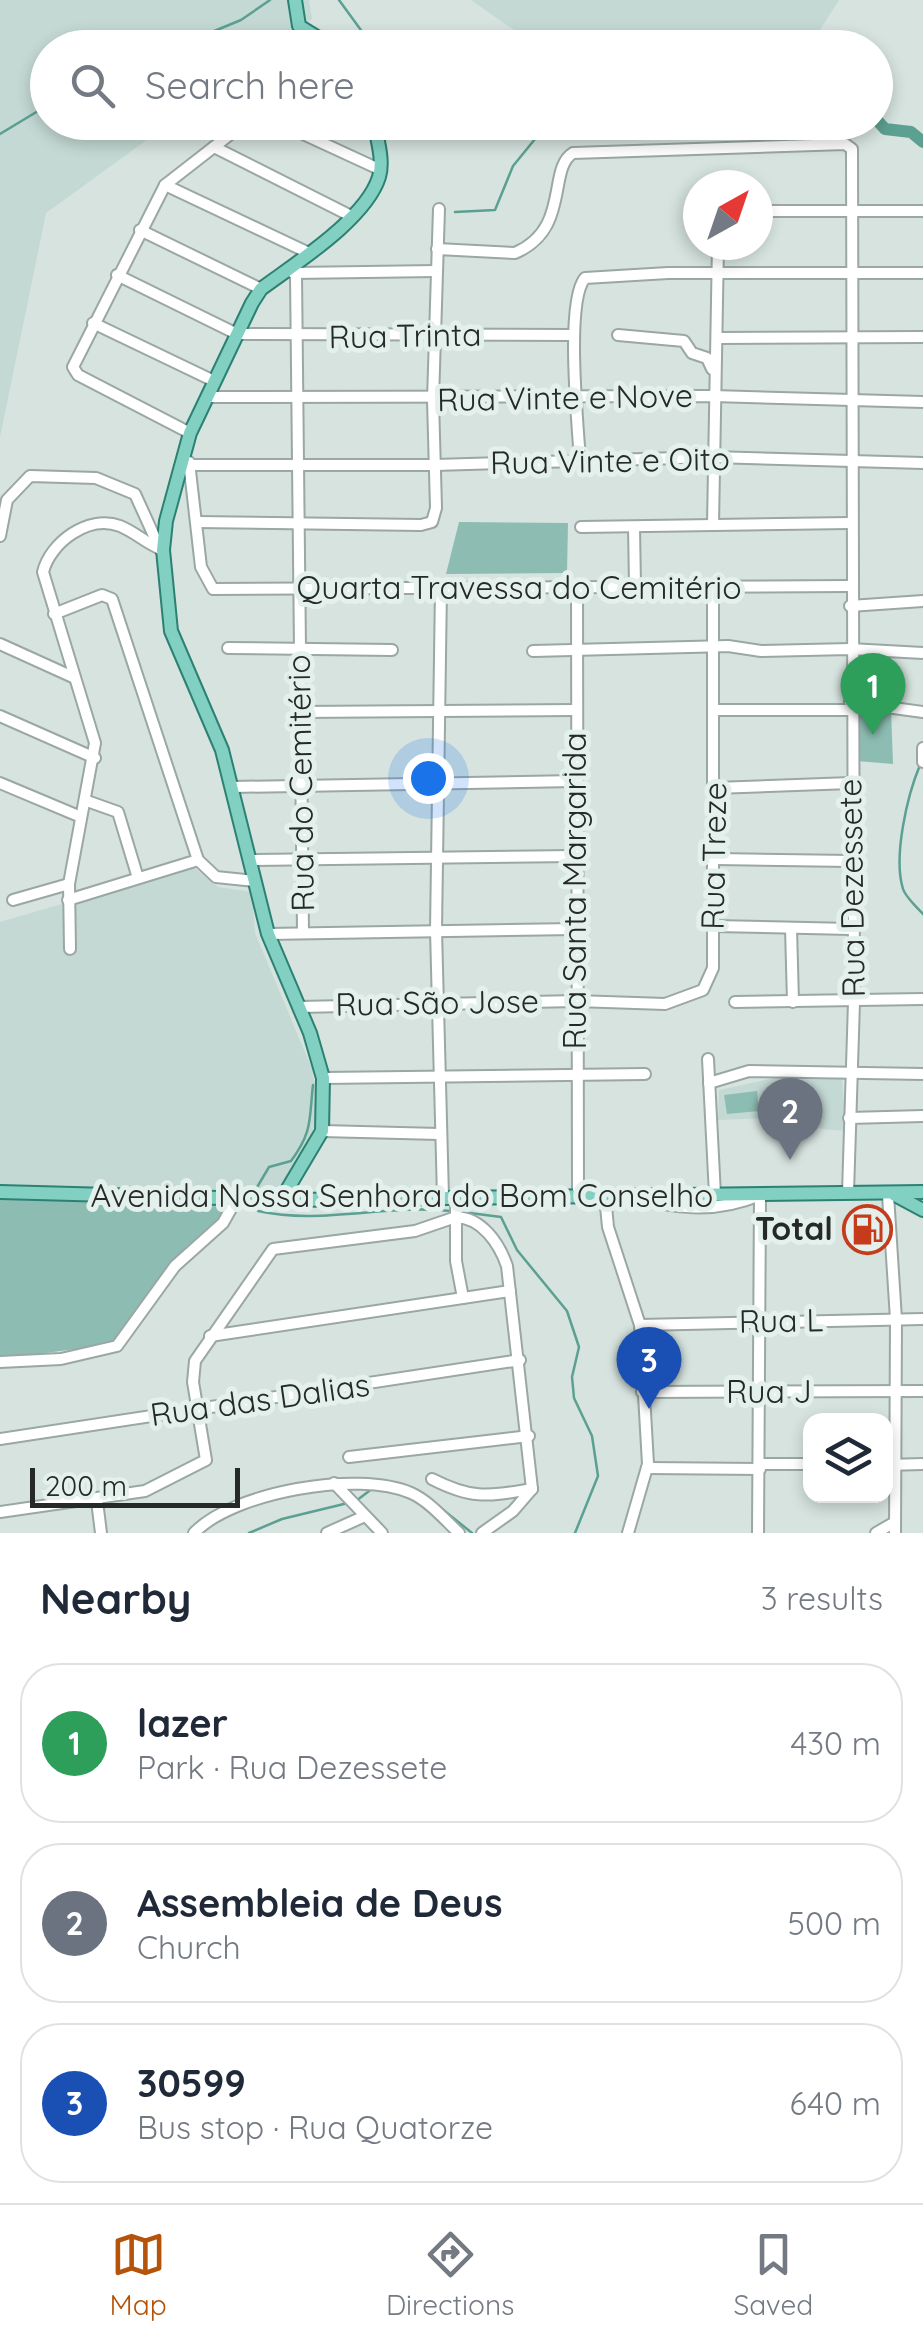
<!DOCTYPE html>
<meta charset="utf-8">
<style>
:root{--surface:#fff;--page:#f6f6f7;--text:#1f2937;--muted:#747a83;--line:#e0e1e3;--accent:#b45309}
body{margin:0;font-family:Quicksand,sans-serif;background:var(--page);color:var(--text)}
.controls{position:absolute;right:30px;bottom:30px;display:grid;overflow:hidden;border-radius:20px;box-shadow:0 5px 15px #0003}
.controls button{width:90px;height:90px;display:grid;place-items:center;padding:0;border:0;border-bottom:2px solid var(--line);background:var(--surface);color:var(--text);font:50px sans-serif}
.compass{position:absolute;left:683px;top:170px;width:90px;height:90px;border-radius:50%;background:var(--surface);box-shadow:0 5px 15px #0003;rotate:40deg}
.scale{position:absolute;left:30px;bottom:25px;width:210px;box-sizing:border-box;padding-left:10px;border:5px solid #252928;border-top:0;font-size:28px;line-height:35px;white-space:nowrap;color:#252928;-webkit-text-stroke:8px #e3f0ec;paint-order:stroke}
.you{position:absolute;left:428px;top:778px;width:35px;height:35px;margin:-25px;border:8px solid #fff;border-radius:50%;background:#1a73e8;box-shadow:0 0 0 15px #1a73e833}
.badge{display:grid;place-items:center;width:65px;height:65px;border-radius:50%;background:var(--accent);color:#fff;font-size:32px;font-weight:700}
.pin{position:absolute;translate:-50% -82px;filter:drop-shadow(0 2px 5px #0008)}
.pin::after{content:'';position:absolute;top:52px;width:35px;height:30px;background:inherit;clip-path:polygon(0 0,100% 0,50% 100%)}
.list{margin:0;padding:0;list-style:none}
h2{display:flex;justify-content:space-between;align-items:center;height:130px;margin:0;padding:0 40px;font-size:42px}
h2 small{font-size:32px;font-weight:400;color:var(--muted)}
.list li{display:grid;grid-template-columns:65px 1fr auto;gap:30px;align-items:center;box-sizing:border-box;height:160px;margin:0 20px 20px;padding:0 20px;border:2px solid var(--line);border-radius:40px}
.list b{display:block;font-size:38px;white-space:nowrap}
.list p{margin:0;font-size:32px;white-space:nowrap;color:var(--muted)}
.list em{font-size:32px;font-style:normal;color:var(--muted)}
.icon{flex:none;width:55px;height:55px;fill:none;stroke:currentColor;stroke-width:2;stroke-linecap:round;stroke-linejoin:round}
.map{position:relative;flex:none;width:923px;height:1533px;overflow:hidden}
.search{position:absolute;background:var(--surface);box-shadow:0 5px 15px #0003;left:30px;right:30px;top:30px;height:110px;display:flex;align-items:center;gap:25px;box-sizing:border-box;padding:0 35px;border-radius:55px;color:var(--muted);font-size:38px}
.sheet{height:670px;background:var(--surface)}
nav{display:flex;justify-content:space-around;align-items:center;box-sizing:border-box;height:140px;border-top:2px solid var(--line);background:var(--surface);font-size:28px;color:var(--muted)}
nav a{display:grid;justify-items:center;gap:5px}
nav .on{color:var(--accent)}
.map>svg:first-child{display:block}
</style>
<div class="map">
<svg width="923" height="1533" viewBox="0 0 923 1533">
<rect width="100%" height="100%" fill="#d6e3df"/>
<g fill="#c4d9d4">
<polygon points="0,0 309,0 312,19 273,47 48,48 48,122 170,123 46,213 0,437"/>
<polygon points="471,0 839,0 809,47 540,48"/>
<polygon points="192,866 218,887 252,892 255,933 312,1069 319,1111 302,1160 286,1183 270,1194 70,1192 0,1184 0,922"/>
<polygon points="779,1077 842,1078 846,1131 822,1129 795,1117 718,1120 719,1090"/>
</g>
<g fill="#8dbdb2">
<polygon points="459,522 568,523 567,573 446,574"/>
<polygon points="852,704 891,709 893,764 857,761"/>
<polygon points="757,1091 759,1111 727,1114 724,1095"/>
<polygon points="0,1192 227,1207 218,1223 187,1246 121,1343 0,1359"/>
</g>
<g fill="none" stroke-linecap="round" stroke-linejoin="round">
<g stroke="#5ca091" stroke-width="2.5">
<polyline points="339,0 374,48"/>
<polyline points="173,48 241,20 270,0"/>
<polyline points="470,122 495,137 543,128"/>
<polyline points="0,134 48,105"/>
<polyline points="455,212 495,210 513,166 544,128"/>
<path d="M920 765C907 796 893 857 903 889 906 898 917 907 923 914"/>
<path d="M256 1189 269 1167 291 1161C313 1131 309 1120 313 1085"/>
<path d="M257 1207 258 1211C322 1225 385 1204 450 1211"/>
<polyline points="462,1212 501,1217 517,1250 567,1311 579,1347 572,1377 574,1398 592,1436 598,1476 575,1533"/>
<polyline points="399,1484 419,1492"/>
<polyline points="426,1496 472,1533"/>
<polyline points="356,1501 373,1488"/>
<polyline points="249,1533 282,1519 348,1503"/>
</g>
<g stroke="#5ca091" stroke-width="12">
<polyline points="876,119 885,129 911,132 923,142"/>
<polyline points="544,128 571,122"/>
</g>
<defs>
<g id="minor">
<polyline points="277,122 381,170"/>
<polyline points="375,125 459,130"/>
<polyline points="214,147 351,216"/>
<polyline points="165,185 309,253"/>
<polyline points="758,211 923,211"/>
<polyline points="140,230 261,289"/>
<path d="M437 249 515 253C571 229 547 169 573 153L845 144 852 149 854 1002 848 1193"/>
<polyline points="293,273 437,271"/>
<polyline points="296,274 303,932"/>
<polyline points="117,275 237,334 574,335"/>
<polyline points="93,323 214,381"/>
<polyline points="618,335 684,341 692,353 707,358 712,369"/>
<polyline points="717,338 923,337"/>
<polyline points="207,397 713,396 923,402"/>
<polyline points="190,433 78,375 73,367 165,185 246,122"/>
<path d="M580 461C578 425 565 302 585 278L668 273H923"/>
<polyline points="189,462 201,567 213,589 850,586"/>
<polyline points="186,465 435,465 712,457 923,463"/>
<polyline points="197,522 421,525 432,522 436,508 433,400 439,209"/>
<polyline points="713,525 718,245"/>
<polyline points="581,527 850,523"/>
<polyline points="634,527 635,586"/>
<polyline points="0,536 7,500 30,476 96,478 135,494 160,549"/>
<polyline points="577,587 578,1195"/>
<polyline points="441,588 436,930 443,1197"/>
<polyline points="850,606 923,601"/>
<polyline points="54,614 102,595 112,599 198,860 216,877 255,881"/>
<polyline points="0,644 75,678"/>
<polyline points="228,648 392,650"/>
<polyline points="533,651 728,646 761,651 850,649 923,653"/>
<polyline points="850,702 923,712"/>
<polyline points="715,710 850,710"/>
<polyline points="299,712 575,710"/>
<polyline points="0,716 95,758"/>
<polyline points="923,748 923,762"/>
<polyline points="0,783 81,817"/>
<polyline points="233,787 576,781"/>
<polyline points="715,788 851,783"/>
<polyline points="87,801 118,812 138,878"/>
<polyline points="716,859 851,861"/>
<polyline points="251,860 576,856"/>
<polyline points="13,900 69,884"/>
<polyline points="68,900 198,860"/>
<polyline points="714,926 851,929"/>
<polyline points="791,928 793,1002"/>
<polyline points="268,934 575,929"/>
<path d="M70 949 69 884 95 743 43 572C50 543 88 514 120 526 135 532 147 544 163 550"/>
<polyline points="735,1002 923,999"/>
<polyline points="299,1007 576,1001 665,1004 703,990 713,968 713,589"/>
<polyline points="708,1059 715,1195"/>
<polyline points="323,1078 645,1074"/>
<polyline points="709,1083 749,1071 923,1074"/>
<polyline points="849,1118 923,1116"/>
<polyline points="322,1131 439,1134"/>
<polyline points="888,1195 896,1319 895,1533"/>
<polyline points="605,1196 608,1227 640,1325 648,1464 628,1533"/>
<path d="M637 1199C683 1209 716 1213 760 1195L758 1533"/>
<path d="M463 1298 456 1261V1217C482 1218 499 1243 507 1266L532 1489"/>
<polyline points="640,1325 923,1319"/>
<polyline points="210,1336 510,1291"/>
<polyline points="0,1362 61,1359 117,1346 175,1266 223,1223 237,1198"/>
<polyline points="642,1392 923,1391"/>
<polyline points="0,1439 520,1360"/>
<polyline points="349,1457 529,1436"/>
<polyline points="761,1464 810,1464"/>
<polyline points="886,1465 923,1464"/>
<polyline points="647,1468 760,1469"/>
<path d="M432 1479C473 1500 488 1496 532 1489"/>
<polyline points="334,1483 382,1533"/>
<polyline points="97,1501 101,1533"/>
<polyline points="0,1512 145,1491 206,1460 193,1382 195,1361 273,1249 415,1231 456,1217 456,1197"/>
<path d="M194 1533C233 1492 358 1470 411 1493 429 1501 444 1519 459 1533"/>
<polyline points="327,1533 365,1516"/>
<polyline points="482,1533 513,1511 532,1489"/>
<polyline points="876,1533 895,1522"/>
</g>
<g id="major">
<polyline points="295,0 299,26 335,48"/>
<polyline points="0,1192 290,1200 923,1192"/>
<polyline points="895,1195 923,1210"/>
<path d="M281 1200 322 1131 323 1078 310 1033 268 934 222 750 171 631 163 550 166 521 190 433 252 303 261 289C296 263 366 219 379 177 384 160 377 139 374 122"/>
</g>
</defs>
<use href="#minor" stroke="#9aa7a4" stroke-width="14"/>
<use href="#major" stroke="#2b8172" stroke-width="16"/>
<use href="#minor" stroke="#fff" stroke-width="10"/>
<use href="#major" stroke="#82d0c2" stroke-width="12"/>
</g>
<defs>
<symbol id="fuel-ring" viewBox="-11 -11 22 22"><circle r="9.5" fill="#e3f0ec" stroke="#c53b1b" stroke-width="1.5"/><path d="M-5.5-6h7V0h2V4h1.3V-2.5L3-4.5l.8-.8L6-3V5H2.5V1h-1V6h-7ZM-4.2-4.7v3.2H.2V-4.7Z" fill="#c53b1b"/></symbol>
</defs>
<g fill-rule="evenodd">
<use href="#fuel-ring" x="840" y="1202" width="55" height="55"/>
</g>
<g text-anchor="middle" stroke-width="10" stroke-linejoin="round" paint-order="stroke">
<g font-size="32" fill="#252928" stroke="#e3f0ec">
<text transform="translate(405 336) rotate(-1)" y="11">Rua Trinta</text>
<text transform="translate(565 398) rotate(-1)" y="11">Rua Vinte e Nove</text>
<text transform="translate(610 461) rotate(-1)" y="11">Rua Vinte e Oito</text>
<text x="519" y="599">Quarta Travessa do Cemitério</text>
<text transform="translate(301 783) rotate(-91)" y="11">Rua do Cemitério</text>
<text transform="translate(714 856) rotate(-89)" y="11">Rua Treze</text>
<text transform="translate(852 888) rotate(-91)" y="11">Rua Dezessete</text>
<text transform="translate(575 891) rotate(-90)" y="11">Rua Santa Margarida</text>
<text transform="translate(437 1003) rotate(-1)" y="11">Rua São Jose</text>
<text x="402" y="1207">Avenida Nossa Senhora do Bom Conselho</text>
<text transform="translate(781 1321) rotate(-1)" y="11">Rua L</text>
<text x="769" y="1403">Rua J</text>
<text transform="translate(260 1400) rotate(-8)" y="11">Rua das Dalias</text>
</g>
<g font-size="32" font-weight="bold" fill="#252928" stroke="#e3f0ec" text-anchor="end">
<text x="833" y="1240">Total</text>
</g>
</g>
</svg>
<div class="controls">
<button><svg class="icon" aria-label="layers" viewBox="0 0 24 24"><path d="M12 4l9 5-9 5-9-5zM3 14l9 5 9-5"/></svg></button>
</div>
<svg class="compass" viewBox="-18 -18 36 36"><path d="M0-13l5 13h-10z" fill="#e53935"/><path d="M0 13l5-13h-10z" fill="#747a83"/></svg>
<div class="scale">200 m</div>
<div class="you"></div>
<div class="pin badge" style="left:873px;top:735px;background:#2e9e5b">1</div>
<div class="pin badge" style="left:790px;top:1160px;background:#6b7280">2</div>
<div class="pin badge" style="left:649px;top:1409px;background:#1a4fb4">3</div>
<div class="search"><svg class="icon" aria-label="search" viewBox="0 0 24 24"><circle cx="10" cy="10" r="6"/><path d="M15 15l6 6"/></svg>Search here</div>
</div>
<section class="sheet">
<h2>Nearby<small>3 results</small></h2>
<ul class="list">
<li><span class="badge" style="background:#2e9e5b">1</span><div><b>lazer</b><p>Park · Rua Dezessete</p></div><em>430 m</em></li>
<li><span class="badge" style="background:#6b7280">2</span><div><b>Assembleia de Deus</b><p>Church</p></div><em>500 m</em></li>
<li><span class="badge" style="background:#1a4fb4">3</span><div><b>30599</b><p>Bus stop · Rua Quatorze</p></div><em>640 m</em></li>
</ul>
</section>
<nav>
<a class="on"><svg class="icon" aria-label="map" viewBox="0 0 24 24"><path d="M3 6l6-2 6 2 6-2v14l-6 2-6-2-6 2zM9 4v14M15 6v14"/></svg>Map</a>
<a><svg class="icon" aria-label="directions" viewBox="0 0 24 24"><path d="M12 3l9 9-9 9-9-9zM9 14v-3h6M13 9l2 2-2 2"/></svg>Directions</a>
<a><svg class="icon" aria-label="saved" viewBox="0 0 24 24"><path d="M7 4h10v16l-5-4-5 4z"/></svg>Saved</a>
</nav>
